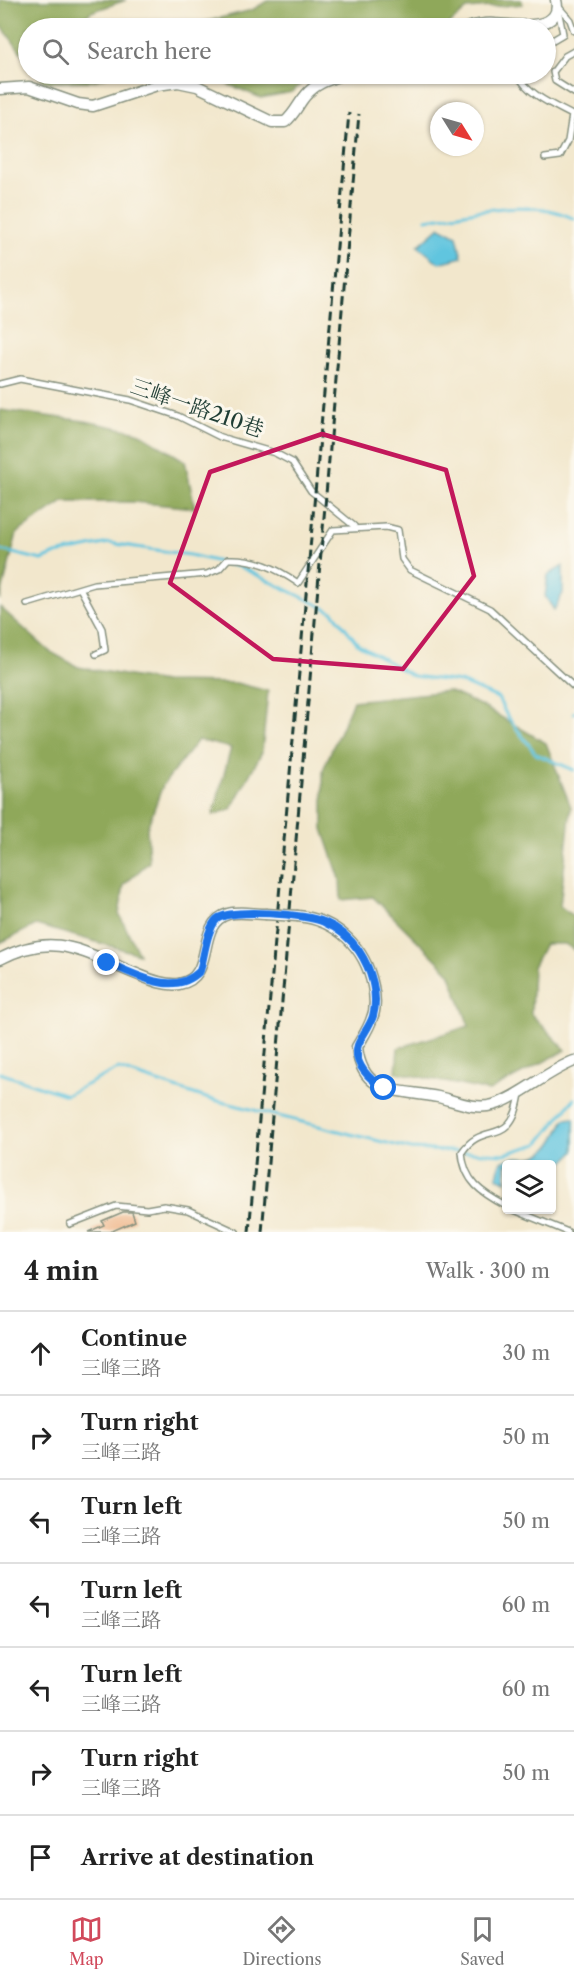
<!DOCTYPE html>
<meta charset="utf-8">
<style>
:root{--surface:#fff;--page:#f6f6f6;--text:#222;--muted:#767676;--line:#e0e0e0;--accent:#d1495b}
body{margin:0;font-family:"Libre Caslon Text","Noto Serif TC",serif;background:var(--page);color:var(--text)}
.controls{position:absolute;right:18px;bottom:18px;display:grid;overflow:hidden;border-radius:6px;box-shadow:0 2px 4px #0004}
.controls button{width:54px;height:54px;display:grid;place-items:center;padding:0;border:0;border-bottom:2px solid var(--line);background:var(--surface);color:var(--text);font:30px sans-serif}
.compass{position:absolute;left:430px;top:102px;width:54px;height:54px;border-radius:50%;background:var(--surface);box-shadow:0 2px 4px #0004;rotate:127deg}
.stop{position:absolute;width:18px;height:18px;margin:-14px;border:4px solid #1a73e8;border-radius:50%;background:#fff}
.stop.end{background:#1a73e8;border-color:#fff;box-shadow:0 2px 6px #0008}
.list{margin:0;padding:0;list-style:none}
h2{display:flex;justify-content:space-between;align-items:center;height:78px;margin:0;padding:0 24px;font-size:26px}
h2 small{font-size:20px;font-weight:400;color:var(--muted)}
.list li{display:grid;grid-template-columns:39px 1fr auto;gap:18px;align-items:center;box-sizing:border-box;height:84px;padding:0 24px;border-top:2px solid var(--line)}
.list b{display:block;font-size:22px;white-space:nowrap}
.list p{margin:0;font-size:20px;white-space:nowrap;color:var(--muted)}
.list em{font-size:20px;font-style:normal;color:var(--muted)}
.icon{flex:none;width:33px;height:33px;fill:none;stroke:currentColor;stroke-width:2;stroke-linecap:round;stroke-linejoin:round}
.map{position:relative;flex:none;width:574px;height:1232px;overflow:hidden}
.search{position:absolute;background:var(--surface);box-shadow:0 2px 4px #0004;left:18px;right:18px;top:18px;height:66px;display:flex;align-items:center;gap:15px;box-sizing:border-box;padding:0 21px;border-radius:33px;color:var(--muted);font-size:22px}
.sheet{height:666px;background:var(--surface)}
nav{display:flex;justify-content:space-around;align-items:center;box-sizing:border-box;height:84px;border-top:2px solid var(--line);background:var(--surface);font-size:16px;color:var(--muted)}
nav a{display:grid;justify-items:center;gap:3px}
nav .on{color:var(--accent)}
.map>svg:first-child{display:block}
</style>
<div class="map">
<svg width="574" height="1232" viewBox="0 0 574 1232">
<rect width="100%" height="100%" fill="#fbf7ec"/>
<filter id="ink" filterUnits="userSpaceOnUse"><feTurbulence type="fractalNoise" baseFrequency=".0167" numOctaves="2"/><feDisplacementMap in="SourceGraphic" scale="12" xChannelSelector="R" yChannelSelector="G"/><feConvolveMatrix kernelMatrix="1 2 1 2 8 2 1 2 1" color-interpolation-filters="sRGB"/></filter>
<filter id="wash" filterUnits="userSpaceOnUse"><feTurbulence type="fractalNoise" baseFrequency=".008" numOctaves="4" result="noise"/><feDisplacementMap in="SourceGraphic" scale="24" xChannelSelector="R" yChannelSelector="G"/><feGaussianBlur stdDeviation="1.35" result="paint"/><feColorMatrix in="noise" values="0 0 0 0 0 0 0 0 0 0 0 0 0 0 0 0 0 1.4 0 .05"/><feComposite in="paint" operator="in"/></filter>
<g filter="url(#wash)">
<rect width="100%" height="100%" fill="#f2e7cc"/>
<g fill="#8fa85a" stroke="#577247" stroke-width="1.5">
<polygon points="0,0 126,0 91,12 73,28 28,28 28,62 0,24"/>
<polygon points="269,0 521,0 523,4 467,9 445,28 180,28 252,10"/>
<polygon points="37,74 114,74 93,81 44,82"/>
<polygon points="203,74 312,74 292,92 261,98"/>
<polygon points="0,410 85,421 138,432 185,461 195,508 133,502 63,502 17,533 0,600"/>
<polygon points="0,607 49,651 78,667 164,682 236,683 268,691 262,752 231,809 213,815 231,748 198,740 163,785 147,828 149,862 124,885 119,914 139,954 36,925 0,943"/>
<polygon points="448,691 482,706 546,743 571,807 560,906 574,917 574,950 565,944 545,944 533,967 531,1014 566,1050 489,1091 396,1072 398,1048 469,1026 449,972 373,897 341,900 340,879 323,829 323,770 353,701"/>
</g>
<g fill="#61c5df" stroke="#40818a" stroke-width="1.5">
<polygon points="440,227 457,236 462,257 439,263 418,246"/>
<polygon points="563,566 563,593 554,610 545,596 548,575"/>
<path d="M574 1118V1152L553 1173 552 1164H506V1181L497 1177 500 1163C519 1152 523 1161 536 1156 552 1150 558 1133 565 1119Z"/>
</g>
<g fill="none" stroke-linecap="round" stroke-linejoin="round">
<g stroke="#61c5df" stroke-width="3">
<path d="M426 219C474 213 530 196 574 219"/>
<polyline points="0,550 42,560 56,554 109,543 190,555 240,567 333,612 358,644 413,676 460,682 498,698 507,716 536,754 574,770"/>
<polyline points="574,712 574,713"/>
<polyline points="0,1073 66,1095 118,1069 206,1098 411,1149 504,1154 538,1144 574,1099"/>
</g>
</g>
<g id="blocks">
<polygon fill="#eeae7e" points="123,1212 132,1212 135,1221 110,1232 88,1232 104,1225 102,1221"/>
</g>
</g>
<g filter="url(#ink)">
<use href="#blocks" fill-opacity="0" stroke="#889280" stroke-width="1.5"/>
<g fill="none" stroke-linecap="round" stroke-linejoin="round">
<defs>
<g id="lane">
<polyline points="558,6 570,20 574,31"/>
<polyline points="546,44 563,34 558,9"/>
<polyline points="574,51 565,56 553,72 555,81 574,93"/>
<path d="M517 74C529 95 551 104 572 115L568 141 560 156 545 158"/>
<polyline points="0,384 20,379 130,400 178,416 220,437 275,453 292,462 311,491 354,526"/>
<polyline points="81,590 102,629 105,650 96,654"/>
<path d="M27 604 94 584 207 574 219 569 228 559C255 558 276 568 298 583L333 530 386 527 398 530 402 559 410 570 490 609 574 687"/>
<path d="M506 1206C482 1193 464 1182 462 1152 484 1119 512 1150 520 1093"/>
<polyline points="514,1210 568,1232"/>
<polyline points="70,1224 116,1206 147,1209 164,1206 188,1210 236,1232"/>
</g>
<g id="street">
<path d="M467 28C476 25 486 23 495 24 512 25 564 33 556 0"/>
<path d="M0 89 29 87 78 104 93 106 157 85 178 82 197 86 272 122H285C295 114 298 104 306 95 316 83 330 79 344 74"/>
<path d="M298 916C337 920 365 947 373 986 375 996 376 1009 372 1018 369 1028 362 1038 357 1047 362 1097 401 1089 438 1097 456 1101 474 1110 493 1105 518 1098 546 1072 574 1061"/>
<path d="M0 959C57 929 85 954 139 975 151 980 166 986 179 984 217 978 194 924 228 914 239 911 254 914 265 914"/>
</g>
</defs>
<use href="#lane" stroke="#889280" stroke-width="8"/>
<use href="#street" stroke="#889280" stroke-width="13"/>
<use href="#lane" stroke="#fff" stroke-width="5"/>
<use href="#street" stroke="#fff" stroke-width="10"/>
<g stroke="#1f3d34" stroke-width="3" stroke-dasharray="9 4.5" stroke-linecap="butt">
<polyline points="249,1232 349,113"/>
<polyline points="262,1232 359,114"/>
</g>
<defs>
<polyline id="street-bridge" points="265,914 298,916"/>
</defs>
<use href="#street-bridge" stroke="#889280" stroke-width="13" stroke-linecap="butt"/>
<use href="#street-bridge" stroke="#fff" stroke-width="10"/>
</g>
</g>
<g fill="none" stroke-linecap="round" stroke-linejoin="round" filter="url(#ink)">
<path stroke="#1a73e8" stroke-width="8" d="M107 963C136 974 173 998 200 971 204 957 207 928 217 919 230 908 308 914 324 922 338 928 350 938 359 951 371 969 379 995 373 1016 370 1026 362 1035 358 1045 352 1063 370 1080 384 1088"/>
</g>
<path fill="none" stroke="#c2185b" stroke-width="4.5" stroke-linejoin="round" d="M322 434 446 470 474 576 403 669 273 659 170 583 210 472Z"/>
<g text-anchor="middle" stroke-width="6" stroke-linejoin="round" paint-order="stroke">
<g font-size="21" fill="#1f3d34" stroke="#fbf7ec">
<text transform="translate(197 408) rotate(19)" y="7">三峰一路210巷</text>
</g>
</g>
</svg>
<div class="controls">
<button><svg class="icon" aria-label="layers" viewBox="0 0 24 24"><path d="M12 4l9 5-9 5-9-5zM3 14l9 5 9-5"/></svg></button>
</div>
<svg class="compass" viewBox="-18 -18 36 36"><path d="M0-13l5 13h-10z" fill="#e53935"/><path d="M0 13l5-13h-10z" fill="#767676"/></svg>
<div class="stop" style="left:384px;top:1088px"></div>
<div class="stop end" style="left:107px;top:963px"></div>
<div class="search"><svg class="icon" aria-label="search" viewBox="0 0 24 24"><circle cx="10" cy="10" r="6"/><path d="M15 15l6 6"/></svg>Search here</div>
</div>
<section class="sheet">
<h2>4 min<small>Walk · 300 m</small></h2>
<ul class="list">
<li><svg class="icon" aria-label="ahead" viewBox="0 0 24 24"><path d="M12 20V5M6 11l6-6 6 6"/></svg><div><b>Continue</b><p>三峰三路</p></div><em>30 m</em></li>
<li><svg class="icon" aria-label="right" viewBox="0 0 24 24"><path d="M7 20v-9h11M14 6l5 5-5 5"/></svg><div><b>Turn right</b><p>三峰三路</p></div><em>50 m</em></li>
<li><svg class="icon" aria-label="left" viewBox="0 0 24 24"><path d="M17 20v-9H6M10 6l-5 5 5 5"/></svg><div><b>Turn left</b><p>三峰三路</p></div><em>50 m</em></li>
<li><svg class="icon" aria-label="left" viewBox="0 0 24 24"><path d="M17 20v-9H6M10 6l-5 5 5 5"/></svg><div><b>Turn left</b><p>三峰三路</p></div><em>60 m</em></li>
<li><svg class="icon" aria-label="left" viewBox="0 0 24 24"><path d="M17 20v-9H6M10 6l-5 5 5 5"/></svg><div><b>Turn left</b><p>三峰三路</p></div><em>60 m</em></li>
<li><svg class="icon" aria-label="right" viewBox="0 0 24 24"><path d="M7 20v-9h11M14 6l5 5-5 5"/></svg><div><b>Turn right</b><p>三峰三路</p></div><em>50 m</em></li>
<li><svg class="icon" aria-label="arrive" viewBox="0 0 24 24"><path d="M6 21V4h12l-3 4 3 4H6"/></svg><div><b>Arrive at destination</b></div></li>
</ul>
</section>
<nav>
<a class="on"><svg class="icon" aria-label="map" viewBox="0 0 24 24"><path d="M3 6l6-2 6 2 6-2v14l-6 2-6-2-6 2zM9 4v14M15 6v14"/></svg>Map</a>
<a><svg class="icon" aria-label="directions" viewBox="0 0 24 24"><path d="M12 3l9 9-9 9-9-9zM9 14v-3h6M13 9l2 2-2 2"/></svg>Directions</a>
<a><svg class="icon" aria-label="saved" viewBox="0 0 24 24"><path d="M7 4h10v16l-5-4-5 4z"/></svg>Saved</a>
</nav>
